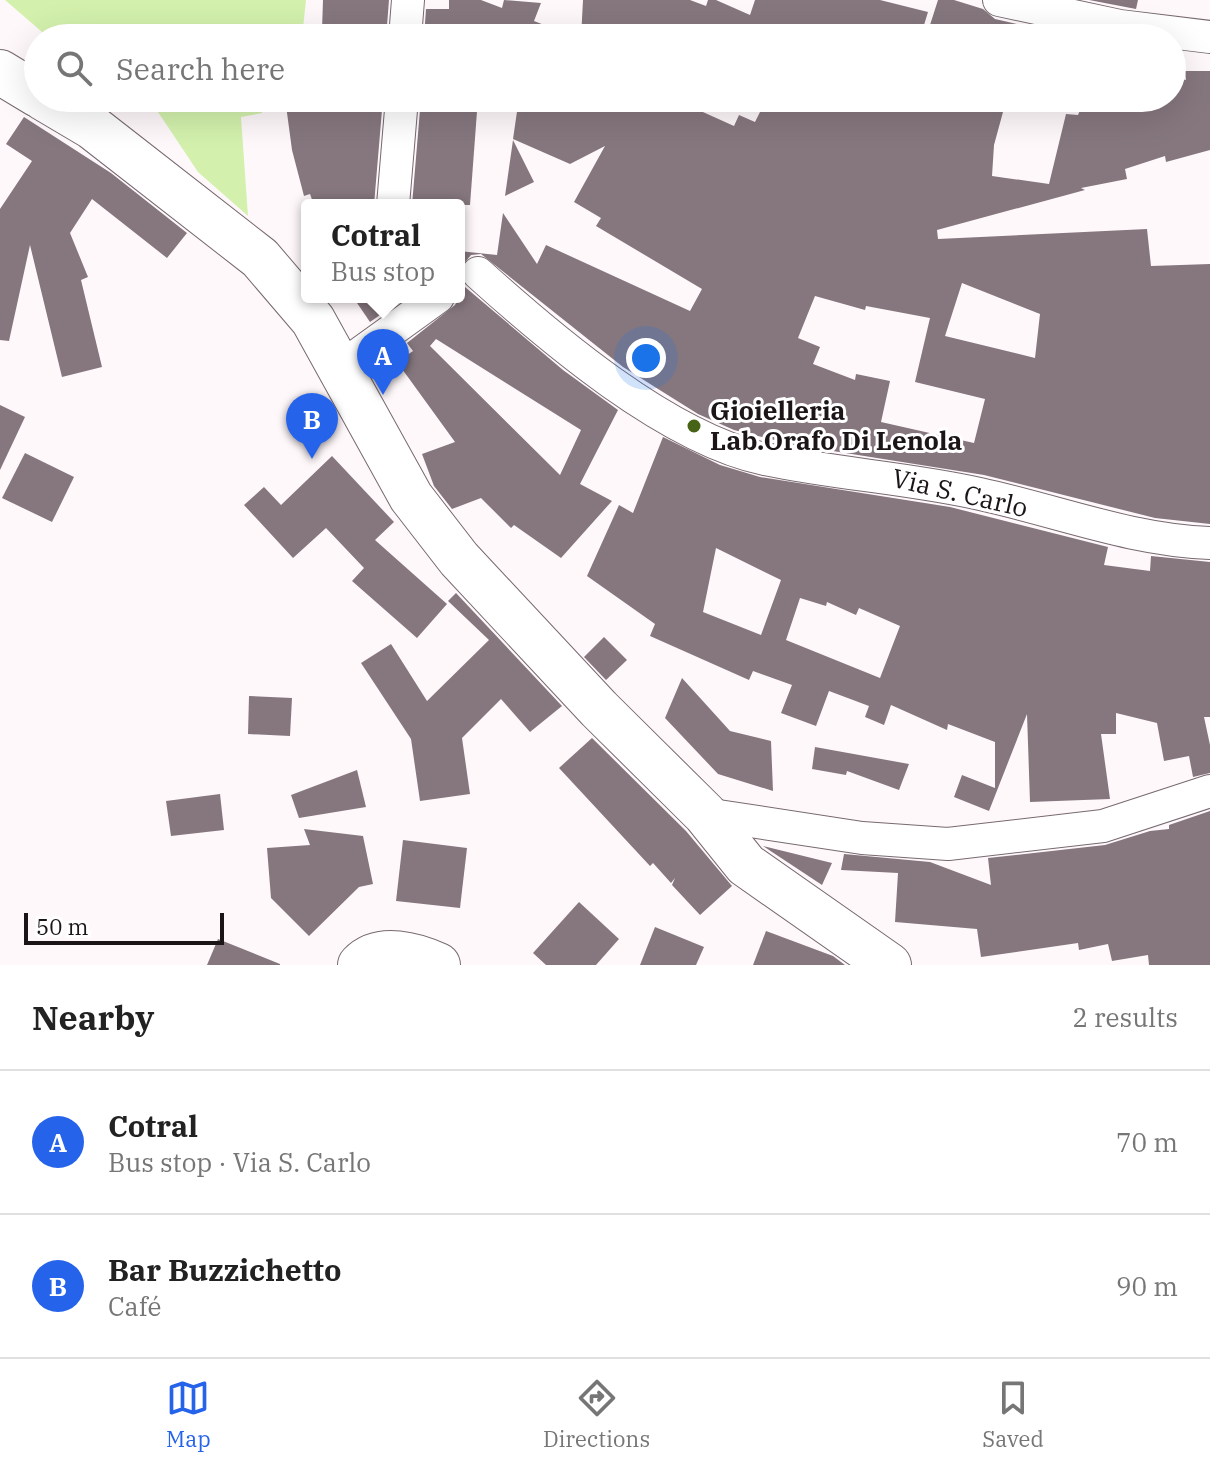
<!DOCTYPE html>
<meta charset="utf-8">
<style>
:root{--surface:#fff;--page:#f2f2f2;--text:#222;--muted:#767676;--line:#e0e0e0;--accent:#2563eb}
body{margin:0;font-family:"IBM Plex Serif",serif;background:var(--page);color:var(--text)}
.scale{position:absolute;left:24px;bottom:20px;width:200px;box-sizing:border-box;padding-left:8px;border:4px solid #1b1518;border-top:0;font-size:22px;line-height:28px;white-space:nowrap;color:#1b1518;-webkit-text-stroke:6px #fff;paint-order:stroke}
.you{position:absolute;left:646px;top:358px;width:28px;height:28px;margin:-20px;border:6px solid #fff;border-radius:50%;background:#1a73e8;box-shadow:0 0 0 12px #1a73e833}
.badge{display:grid;place-items:center;width:52px;height:52px;border-radius:50%;background:var(--accent);color:#fff;font-size:26px;font-weight:700}
.pin{position:absolute;translate:-50% -66px;filter:drop-shadow(0 2px 4px #0008)}
.pin::after{content:'';position:absolute;top:42px;width:28px;height:24px;background:inherit;clip-path:polygon(0 0,100% 0,50% 100%)}
.popup{position:absolute;left:301px;top:199px;width:164px;height:104px;box-sizing:border-box;display:grid;place-content:center;border-radius:8px;background:var(--surface);filter:drop-shadow(0 2px 6px #0005);font-size:26px;white-space:nowrap;color:var(--muted)}
.popup b{font-size:30px;color:var(--text)}
.popup::after{content:'';position:absolute;left:50%;top:100%;margin-left:-16px;border:16px solid transparent;border-top-color:var(--surface)}
.list{margin:0;padding:0;list-style:none}
h2{display:flex;justify-content:space-between;align-items:center;height:104px;margin:0;padding:0 32px;font-size:34px}
h2 small{font-size:26px;font-weight:400;color:var(--muted)}
.list li{display:grid;grid-template-columns:52px 1fr auto;gap:24px;align-items:center;box-sizing:border-box;height:144px;padding:0 32px;border-top:2px solid var(--line)}
.list b{display:block;font-size:30px;white-space:nowrap}
.list p{margin:0;font-size:26px;white-space:nowrap;color:var(--muted)}
.list em{font-size:26px;font-style:normal;color:var(--muted)}
.icon{flex:none;width:44px;height:44px;fill:none;stroke:currentColor;stroke-width:2;stroke-linecap:round;stroke-linejoin:round}
.map{position:relative;flex:none;width:1210px;height:965px;overflow:hidden}
.search{position:absolute;background:var(--surface);box-shadow:0 8px 32px #0002;left:24px;right:24px;top:24px;height:88px;display:flex;align-items:center;gap:20px;box-sizing:border-box;padding:0 28px;border-radius:44px;color:var(--muted);font-size:30px}
.sheet{height:392px;background:var(--surface)}
nav{display:flex;justify-content:space-around;align-items:center;box-sizing:border-box;height:112px;border-top:2px solid var(--line);background:var(--surface);font-size:22px;color:var(--muted)}
nav a{display:grid;justify-items:center;gap:4px}
nav .on{color:var(--accent)}
.map>svg:first-child{display:block}
</style>
<div class="map">
<svg width="1210" height="965" viewBox="0 0 1210 965">
<rect width="100%" height="100%" fill="#fff8fb"/>
<g fill="#d3f1ad">
<polygon points="5,0 306,0 302,38 49,38"/>
<polygon points="139,98 265,98 262,113 241,117 248,216 198,172 156,109"/>
</g>
<g fill="#86777e" fill-rule="evenodd">
<polygon points="323,0 389,0 386,38 355,38 322,30"/>
<polygon points="449,0 481,0 502,8 504,0 541,3 534,21 557,30 555,38 493,29 493,38 424,38 426,9 449,9"/>
<polygon points="583,0 690,0 706,6 708,0 716,0 750,15 755,0 880,0 928,12 920,38 581,38"/>
<polygon points="938,0 954,0 983,9 995,19 1077,38 971,38 930,25"/>
<polygon points="1089,0 1138,0 1136,9"/>
<path d="M1185 71H1210V150L1166 162 1165 156 1125 169 1127 179 1081 188 1085 190 937 230 938 239 1147 229 1151 266 1210 264V524L1155 518 984 475 795 445 734 430 698 414 623 367 481 254 471 255 460 268 465 287 563 370 618 410 580 484 612 501 561 558 514 525 511 528 481 498 452 509 434 486 422 454 455 442 397 362 413 351 407 343 455 305 459 297V251L497 255 503 213 537 264 546 245 690 311 702 289 596 226 601 218 574 202 605 146 570 164 513 139 519 98H699L694 108 734 126 739 115 755 122 767 98H954L1003 112 994 145 992 176 1049 184 1066 114 1078 115 1085 98H1172V76L1186 80ZM962 283 1040 314 1035 358 945 336ZM815 296 865 310 866 306 930 318 915 382 985 399 974 443 881 422 890 381 856 374 855 380 813 364 820 347 798 338ZM436 339 581 430 560 475 430 346Z"/>
<polygon points="285,98 383,98 374,205 314,205 310,194 304,196 292,150"/>
<polygon points="421,98 478,98 470,205 412,205"/>
<polygon points="24,117 111,173 187,233 167,258 92,199 70,233 88,277 81,280 102,367 62,377 30,245 9,341 0,340 0,209 32,161 6,144"/>
<polygon points="513,140 534,182 505,196"/>
<polygon points="353,297 406,297 370,322"/>
<polygon points="0,405 25,417 0,470"/>
<path d="M663 437 720 465 760 477 950 507 1108 547 1104 565 1150 571 1151 556 1210 562V717H1204L1210 745V773L1193 777 1189 756 1164 761 1157 723 1116 713V734H1101L1110 799 1030 802 1027 714 989 811 954 797 962 775 995 788V742L948 724 947 730 891 705 884 725 865 717 869 706 829 691 816 726 781 713 792 685 753 671 749 680 650 636 655 624 587 576 619 505 633 513ZM716 548 781 580 761 635 703 612ZM800 598 826 606 827 602 856 615 859 608 900 626 880 678 786 640Z"/>
<polygon points="25,453 74,477 52,522 2,498"/>
<polygon points="332,456 394,522 375,540 447,604 417,638 352,581 364,568 326,528 293,558 244,505 264,487 281,505"/>
<polygon points="456,593 562,706 530,732 501,699 462,738 470,794 420,801 411,739 361,663 391,644 427,701 489,640 448,601"/>
<polygon points="604,637 627,660 606,680 584,657"/>
<polygon points="682,678 730,731 771,741 773,791 718,774 665,718"/>
<polygon points="249,696 292,698 290,736 248,734"/>
<polygon points="592,738 686,831 732,886 700,915 672,885 675,878 671,883 653,863 650,866 559,768"/>
<polygon points="815,747 909,764 899,790 847,771 846,775 812,769"/>
<polygon points="357,770 366,807 299,818 291,795"/>
<polygon points="220,794 224,830 171,836 166,801"/>
<polygon points="1210,811 1210,965 1149,965 1148,955 1112,961 1108,944 1079,950 1078,943 981,957 977,929 895,922 898,873 841,870 844,854 930,862 991,885 988,858 1105,845 1150,831 1169,829 1169,825"/>
<polygon points="304,829 363,836 373,884 359,887 309,936 271,898 267,848 310,845"/>
<polygon points="403,840 467,848 460,908 396,901"/>
<polygon points="763,846 832,863 822,885"/>
<polygon points="579,902 619,939 596,965 546,965 533,953"/>
<polygon points="655,927 704,947 696,965 640,965"/>
<polygon points="766,931 833,956 845,965 753,965"/>
<polygon points="218,939 280,964 280,965 207,965"/>
</g>
<g fill="none" stroke-linecap="round" stroke-linejoin="round">
<defs>
<g id="street">
<polyline points="999,0 1120,26 1210,37"/>
<polyline points="405,38 408,0"/>
<polyline points="393,205 402,98"/>
<path d="M478 273C550 338 668 439 765 459 836 474 909 478 980 494 1058 511 1130 540 1210 543"/>
<polyline points="341,367 438,297"/>
<polyline points="705,814 862,838 948,844 1103,826 1210,791"/>
</g>
<g id="secondary">
<polyline points="0,72 38,95"/>
<polyline points="43,98 92,127 260,258 313,320 411,497 459,559 599,709 705,814 746,865 889,965"/>
<path d="M360 965C380 944 416 955 438 965"/>
</g>
</defs>
<use href="#street" stroke="#776970" stroke-width="34"/>
<use href="#secondary" stroke="#776970" stroke-width="46"/>
<use href="#street" stroke="#fff" stroke-width="32"/>
<use href="#secondary" stroke="#fff" stroke-width="44"/>
</g>
<circle fill="#476315" stroke="#fff" stroke-width="3" cx="694" cy="426" r="8"/>
<g text-anchor="middle" stroke-width="6" stroke-linejoin="round" paint-order="stroke">
<g font-size="26" font-weight="bold" fill="#1b1518" stroke="#fff" text-anchor="start">
<text x="710" y="420">Gioielleria<tspan x="710" dy="30">Lab.Orafo Di Lenola</tspan></text>
</g>
<g font-size="26" fill="#1b1518" stroke="#fff">
<text transform="translate(960 493) rotate(13)" y="9">Via S. Carlo</text>
</g>
</g>
</svg>
<div class="scale">50 m</div>
<div class="you"></div>
<div class="pin badge" style="left:383px;top:395px">A</div>
<div class="popup"><b>Cotral</b>Bus stop</div>
<div class="pin badge" style="left:312px;top:459px">B</div>
<div class="search"><svg class="icon" aria-label="search" viewBox="0 0 24 24"><circle cx="10" cy="10" r="6"/><path d="M15 15l6 6"/></svg>Search here</div>
</div>
<section class="sheet">
<h2>Nearby<small>2 results</small></h2>
<ul class="list">
<li><span class="badge">A</span><div><b>Cotral</b><p>Bus stop · Via S. Carlo</p></div><em>70 m</em></li>
<li><span class="badge">B</span><div><b>Bar Buzzichetto</b><p>Café</p></div><em>90 m</em></li>
</ul>
</section>
<nav>
<a class="on"><svg class="icon" aria-label="map" viewBox="0 0 24 24"><path d="M3 6l6-2 6 2 6-2v14l-6 2-6-2-6 2zM9 4v14M15 6v14"/></svg>Map</a>
<a><svg class="icon" aria-label="directions" viewBox="0 0 24 24"><path d="M12 3l9 9-9 9-9-9zM9 14v-3h6M13 9l2 2-2 2"/></svg>Directions</a>
<a><svg class="icon" aria-label="saved" viewBox="0 0 24 24"><path d="M7 4h10v16l-5-4-5 4z"/></svg>Saved</a>
</nav>
